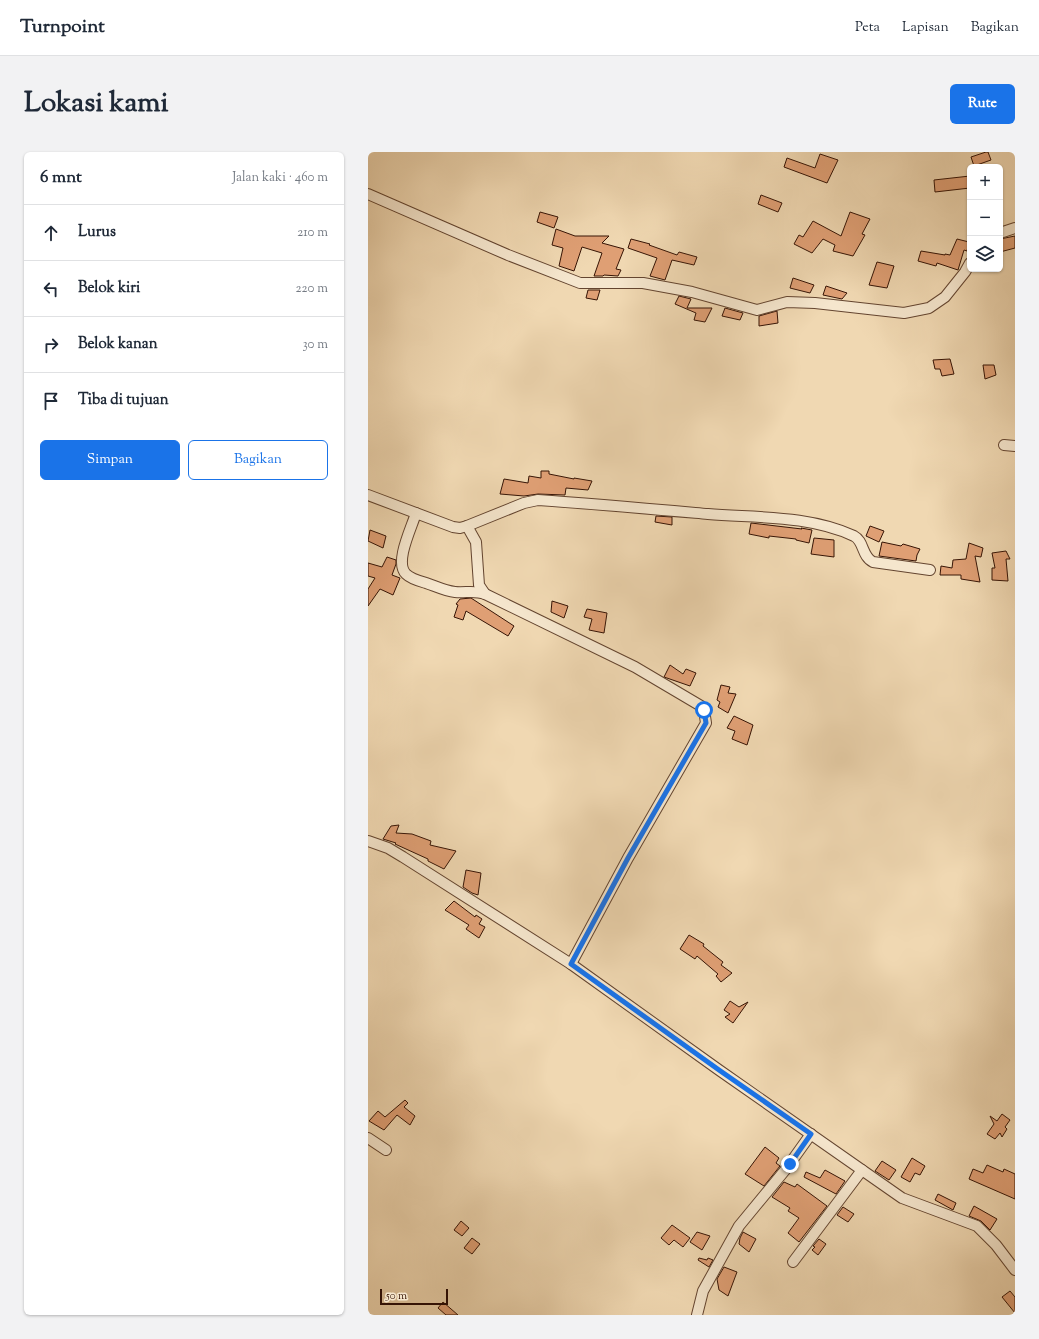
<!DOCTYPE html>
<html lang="id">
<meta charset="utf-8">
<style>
:root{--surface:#fff;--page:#f2f2f3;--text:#1f2937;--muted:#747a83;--line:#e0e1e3;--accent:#1a73e8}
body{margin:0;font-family:"Sorts Mill Goudy",serif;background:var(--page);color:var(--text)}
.controls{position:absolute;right:12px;top:12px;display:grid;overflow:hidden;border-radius:6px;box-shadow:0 1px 3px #0004}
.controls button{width:36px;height:36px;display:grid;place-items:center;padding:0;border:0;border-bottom:1px solid var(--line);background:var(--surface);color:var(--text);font:20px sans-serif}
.scale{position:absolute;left:12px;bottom:10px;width:68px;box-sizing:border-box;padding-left:4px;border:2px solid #361405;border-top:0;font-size:11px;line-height:14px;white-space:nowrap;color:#361405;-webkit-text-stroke:3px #f5e6cd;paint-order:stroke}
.stop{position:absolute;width:12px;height:12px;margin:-9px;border:3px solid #1a73e8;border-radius:50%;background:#fff}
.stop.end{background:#1a73e8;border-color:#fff;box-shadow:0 1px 4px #0008}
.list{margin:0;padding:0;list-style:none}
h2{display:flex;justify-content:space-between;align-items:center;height:52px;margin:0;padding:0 16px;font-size:17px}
h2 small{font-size:13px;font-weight:400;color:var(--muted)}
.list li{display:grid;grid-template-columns:26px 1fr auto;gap:12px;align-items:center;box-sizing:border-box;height:56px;padding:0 16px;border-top:1px solid var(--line)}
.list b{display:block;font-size:15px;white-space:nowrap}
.list em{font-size:13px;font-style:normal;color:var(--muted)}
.actions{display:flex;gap:8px;padding:12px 16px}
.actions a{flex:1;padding:9px 0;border:1px solid var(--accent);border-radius:6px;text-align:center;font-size:14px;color:var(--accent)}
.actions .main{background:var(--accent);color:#fff}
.icon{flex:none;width:22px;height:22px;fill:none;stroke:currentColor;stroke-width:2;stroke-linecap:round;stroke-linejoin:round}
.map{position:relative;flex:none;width:647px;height:1163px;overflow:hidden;border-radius:6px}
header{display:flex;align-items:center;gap:24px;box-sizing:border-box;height:56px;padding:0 20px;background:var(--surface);border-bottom:1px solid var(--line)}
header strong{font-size:19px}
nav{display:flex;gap:22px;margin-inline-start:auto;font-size:14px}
.intro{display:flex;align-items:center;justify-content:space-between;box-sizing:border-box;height:96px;padding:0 24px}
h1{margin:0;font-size:28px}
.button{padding:10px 18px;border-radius:6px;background:var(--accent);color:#fff;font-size:14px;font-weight:700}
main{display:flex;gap:24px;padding:0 24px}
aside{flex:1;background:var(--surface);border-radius:6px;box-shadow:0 1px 3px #0004}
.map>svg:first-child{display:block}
</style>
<header>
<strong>Turnpoint</strong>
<nav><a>Peta</a><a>Lapisan</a><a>Bagikan</a></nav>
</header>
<div class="intro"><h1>Lokasi kami</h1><a class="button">Rute</a></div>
<main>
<aside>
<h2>6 mnt<small>Jalan kaki · 460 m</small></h2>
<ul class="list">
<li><svg class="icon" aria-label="ahead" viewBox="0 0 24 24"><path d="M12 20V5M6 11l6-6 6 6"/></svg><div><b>Lurus</b></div><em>210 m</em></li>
<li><svg class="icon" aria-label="left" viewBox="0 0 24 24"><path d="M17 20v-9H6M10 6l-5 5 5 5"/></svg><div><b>Belok kiri</b></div><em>220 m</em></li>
<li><svg class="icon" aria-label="right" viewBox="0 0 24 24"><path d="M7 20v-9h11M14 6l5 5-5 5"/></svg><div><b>Belok kanan</b></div><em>30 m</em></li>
<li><svg class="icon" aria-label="arrive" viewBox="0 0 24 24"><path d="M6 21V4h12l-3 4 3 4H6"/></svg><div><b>Tiba di tujuan</b></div></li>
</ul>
<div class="actions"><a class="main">Simpan</a><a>Bagikan</a></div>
</aside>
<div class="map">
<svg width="647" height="1163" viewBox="0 0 647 1163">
<rect width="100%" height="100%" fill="#f0d8b2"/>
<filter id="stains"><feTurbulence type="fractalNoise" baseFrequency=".005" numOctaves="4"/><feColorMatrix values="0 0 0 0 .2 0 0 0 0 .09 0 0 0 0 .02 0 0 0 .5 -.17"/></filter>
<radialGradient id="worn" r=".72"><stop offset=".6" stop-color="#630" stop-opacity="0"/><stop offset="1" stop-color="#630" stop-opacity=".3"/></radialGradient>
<g fill="#df9f74" stroke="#361405">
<polygon points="618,0 620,0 623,8 606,14 603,5"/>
<polygon points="452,2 470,8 459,31 416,15 419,6 447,16"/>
<polygon points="602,24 602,36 567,40 566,28"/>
<polygon points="393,43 414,51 410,60 390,52"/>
<polygon points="172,60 190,65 186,76 169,70"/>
<polygon points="482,60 502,67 494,82 497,83 485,104 465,99 467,93 455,87 444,101 426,92 431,83 435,85 445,69 473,84"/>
<polygon points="188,77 207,84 241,84 234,91 256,97 248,117 253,118 250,124 236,123 235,124 226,124 234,101 214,95 206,119 191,114 195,96 184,93"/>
<polygon points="647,84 647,96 632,100 632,87"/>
<polygon points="263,87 282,92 281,93 309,103 311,100 329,105 326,113 304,108 297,128 282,124 289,106 260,96"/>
<polygon points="589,87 601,90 599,99 596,98 590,118 569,111 568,114 550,109 553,99 577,103 577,102 582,103"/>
<polygon points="509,110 526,114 519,136 501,133"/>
<polygon points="425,126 446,133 442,141 422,136"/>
<polygon points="458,134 479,141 474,147 455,143"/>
<polygon points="220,138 232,138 229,148 218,146"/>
<polygon points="311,144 323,147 319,156 344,156 337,170 326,168 328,161 307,152"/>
<polygon points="357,156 375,161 372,168 354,164"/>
<polygon points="409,159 410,171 391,174 391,164"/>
<polygon points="582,207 586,222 574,224 572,217 567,217 565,208"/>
<polygon points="615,213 626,213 628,223 617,227"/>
<polygon points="173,319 181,319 181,322 206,327 206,326 224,329 220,338 198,336 197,343 170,342 156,344 132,342 136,327 160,331 161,324 173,326"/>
<polygon points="288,364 304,365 304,373 287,370"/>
<polygon points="383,371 434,377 433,376 444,378 441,391 428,388 428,387 401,384 401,386 381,382"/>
<polygon points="502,374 516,379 511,390 498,384"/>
<polygon points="2,378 18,384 15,396 0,389"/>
<polygon points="446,386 466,388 466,405 443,402"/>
<polygon points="514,390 533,394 535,392 552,397 549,403 548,409 511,404"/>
<polygon points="601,391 615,396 613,405 607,404 612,430 593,427 593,423 572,423 573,414 584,416 585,408 598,407"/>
<polygon points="638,399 642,407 638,407 640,429 624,428 624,416 627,416 624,401"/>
<polygon points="19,405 28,408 28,412 24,423 32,426 25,443 12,437 0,454 0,437 7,426 0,424 0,411 14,415"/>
<polygon points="103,446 146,474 140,484 98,459 95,468 86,465 90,453 88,452 92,447"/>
<polygon points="184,449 200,454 196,466 183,460"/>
<polygon points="219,457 239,461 236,481 221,478 224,467 216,465"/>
<polygon points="302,513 315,522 318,517 328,521 322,534 296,525"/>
<polygon points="353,533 362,535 360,541 368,542 360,561 350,555 352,550 349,548"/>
<polygon points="366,564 385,573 379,593 364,587 367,579 359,576"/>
<polygon points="31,673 28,681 44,682 63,689 62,693 88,699 76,717 60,709 60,707 27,692 28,691 15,687 23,674"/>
<polygon points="98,718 113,721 110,743 104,741 95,735"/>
<polygon points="86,749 107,765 108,763 114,767 111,772 117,775 111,786 98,777 101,773 77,758"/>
<polygon points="321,783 336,792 335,794 355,810 353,813 364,821 353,830 348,824 350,822 329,804 327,807 312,797"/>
<polygon points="362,849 371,855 380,850 365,871 357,865 362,862 356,858"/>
<polygon points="37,948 40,951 36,955 47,964 42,973 29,963 16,978 1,969 10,959 17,965"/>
<polygon points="634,962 642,968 637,975 639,977 634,985 632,981 627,987 619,982 626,972 622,964 629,969"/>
<polygon points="397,995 411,1006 408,1011 412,1014 396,1034 377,1022"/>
<polygon points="544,1006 557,1014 552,1023 547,1021 542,1030 533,1025"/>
<polygon points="514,1009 528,1018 521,1028 507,1019"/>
<polygon points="619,1013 635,1020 636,1017 647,1022 647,1047 601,1027 605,1017 615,1021"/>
<polygon points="457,1018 477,1029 468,1042 436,1025 438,1020 452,1026"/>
<polygon points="416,1030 427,1035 429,1032 459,1054 431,1090 420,1081 431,1066 420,1059 422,1056 404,1045"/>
<polygon points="570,1042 588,1051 585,1058 567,1048"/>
<polygon points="606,1054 629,1067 622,1078 613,1069 601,1064"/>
<polygon points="475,1055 486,1062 480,1070 469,1063"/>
<polygon points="93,1069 101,1076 94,1084 86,1078"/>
<polygon points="304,1073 322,1086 315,1095 306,1088 301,1093 293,1086"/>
<polygon points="329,1080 342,1084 334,1098 322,1090"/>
<polygon points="375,1080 388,1087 381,1100 371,1092 372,1086"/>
<polygon points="104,1086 112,1092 104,1102 96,1096"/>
<polygon points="451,1087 458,1092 450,1103 444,1098 447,1095 445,1094"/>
<polygon points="331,1106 339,1108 340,1106 345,1108 341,1115 330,1108"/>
<polygon points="356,1115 369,1120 360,1144 351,1138 349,1127"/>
<polygon points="642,1139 647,1145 647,1161 634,1145"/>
<polygon points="75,1150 90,1163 78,1163 70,1156"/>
</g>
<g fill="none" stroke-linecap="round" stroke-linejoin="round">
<defs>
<g id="street">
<polyline points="0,42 140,103 212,131 275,131 324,140 389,158 419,150 447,151 536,161 561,156 577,145 597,120 602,111"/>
<polyline points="632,81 647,76"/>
<polyline points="636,293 647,294"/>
<path d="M0 343 85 375 92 376 99 374 156 351 170 348C227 352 283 357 340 362 388 366 441 363 486 384 496 389 494 405 505 410L562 418"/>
<path d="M48 361C44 375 26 410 38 422 43 427 51 429 58 431 67 434 77 439 87 440 98 441 107 438 117 442L267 515 333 554 336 558 338 571 260 706 203 812"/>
<polyline points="99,374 108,390 111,433 117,442"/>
<polyline points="0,689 20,696 35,705 203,812 351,918 534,1046 609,1074 628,1093 647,1118"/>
<polyline points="0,986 18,998"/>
<polyline points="425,1110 494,1018"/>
<polyline points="329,1163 335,1139 371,1074 418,1017 443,982"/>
</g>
</defs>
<use href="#street" stroke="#644530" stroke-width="12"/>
<use href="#street" stroke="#f5e6cd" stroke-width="10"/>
</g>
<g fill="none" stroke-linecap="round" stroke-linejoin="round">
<polyline stroke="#1a73e8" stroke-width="5" points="336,558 338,571 260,706 203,812 351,918 443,982 422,1012"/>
</g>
<rect width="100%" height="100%" filter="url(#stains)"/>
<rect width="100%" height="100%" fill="url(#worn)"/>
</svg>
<div class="controls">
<button>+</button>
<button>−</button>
<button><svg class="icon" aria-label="layers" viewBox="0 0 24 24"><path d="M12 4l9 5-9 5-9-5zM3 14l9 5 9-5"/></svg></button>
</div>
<div class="scale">50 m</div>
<div class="stop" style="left:336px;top:558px"></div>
<div class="stop end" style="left:422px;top:1012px"></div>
</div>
</main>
